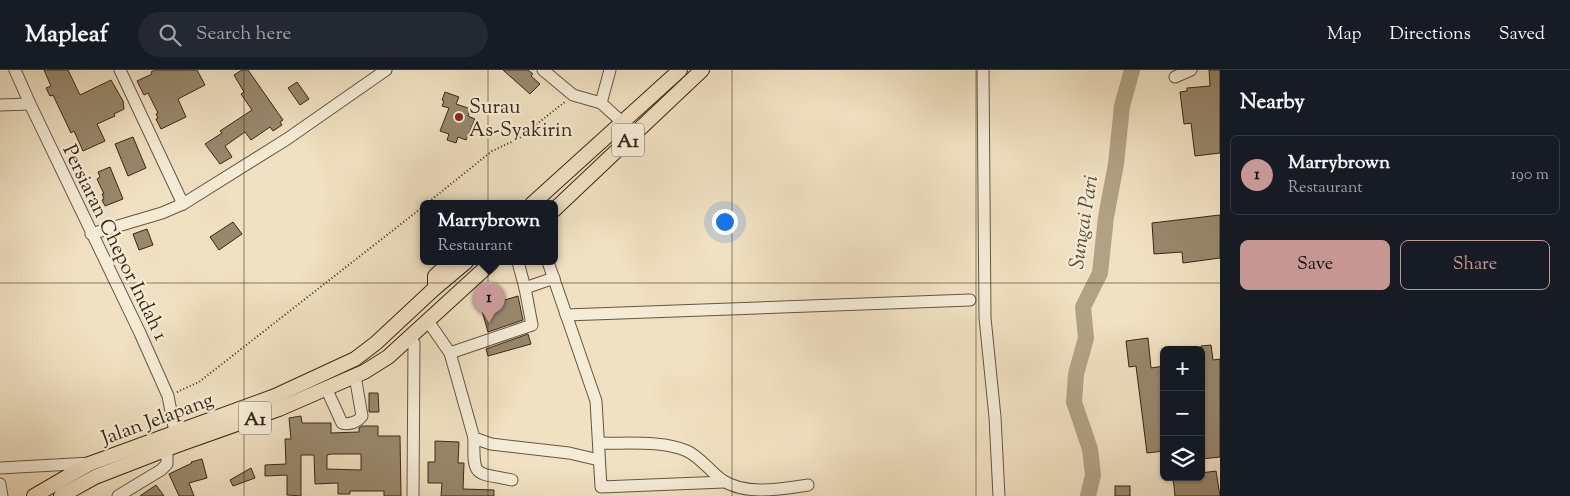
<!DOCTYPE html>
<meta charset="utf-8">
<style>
:root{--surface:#171b24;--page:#242831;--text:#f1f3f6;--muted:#9ea1a6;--line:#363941;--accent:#c59692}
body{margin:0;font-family:"Sorts Mill Goudy",serif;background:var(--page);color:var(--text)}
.controls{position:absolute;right:15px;bottom:15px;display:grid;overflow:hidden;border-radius:8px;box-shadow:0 1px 4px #0004}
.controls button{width:45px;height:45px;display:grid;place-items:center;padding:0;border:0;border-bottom:1px solid var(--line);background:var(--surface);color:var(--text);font:25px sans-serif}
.you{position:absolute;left:724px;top:151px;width:18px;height:18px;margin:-12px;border:4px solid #fff;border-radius:50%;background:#1a73e8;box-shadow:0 0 0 8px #1a73e833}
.badge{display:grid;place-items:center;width:32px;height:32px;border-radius:50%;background:var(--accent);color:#111;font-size:16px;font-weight:700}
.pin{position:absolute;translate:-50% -41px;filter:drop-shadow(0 1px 2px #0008)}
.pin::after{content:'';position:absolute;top:26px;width:18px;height:15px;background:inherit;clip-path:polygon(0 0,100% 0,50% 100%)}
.popup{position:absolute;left:420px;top:130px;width:138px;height:65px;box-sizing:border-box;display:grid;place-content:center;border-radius:8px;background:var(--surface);filter:drop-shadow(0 1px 4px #0005);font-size:16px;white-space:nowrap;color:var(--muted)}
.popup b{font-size:19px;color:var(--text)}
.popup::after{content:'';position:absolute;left:50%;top:100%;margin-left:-10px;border:10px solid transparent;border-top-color:var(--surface)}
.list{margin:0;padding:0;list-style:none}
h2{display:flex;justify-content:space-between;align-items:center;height:65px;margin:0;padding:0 20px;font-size:21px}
h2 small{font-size:16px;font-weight:400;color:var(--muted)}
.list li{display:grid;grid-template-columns:32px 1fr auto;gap:15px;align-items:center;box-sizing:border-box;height:80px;margin:0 10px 10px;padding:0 10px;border:1px solid var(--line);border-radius:8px}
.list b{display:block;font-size:19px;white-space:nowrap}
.list p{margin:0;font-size:16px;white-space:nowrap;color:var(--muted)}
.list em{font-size:16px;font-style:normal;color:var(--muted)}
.actions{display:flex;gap:10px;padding:15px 20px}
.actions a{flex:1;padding:11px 0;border:1px solid var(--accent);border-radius:8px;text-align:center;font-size:18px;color:var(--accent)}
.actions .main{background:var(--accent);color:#111}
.icon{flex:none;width:28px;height:28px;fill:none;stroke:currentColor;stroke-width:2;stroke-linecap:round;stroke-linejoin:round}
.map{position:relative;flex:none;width:1220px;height:426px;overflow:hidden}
header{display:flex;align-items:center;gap:30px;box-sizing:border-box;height:70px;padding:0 25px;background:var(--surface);border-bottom:1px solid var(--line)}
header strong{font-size:24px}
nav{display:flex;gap:28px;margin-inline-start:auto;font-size:18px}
.search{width:350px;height:45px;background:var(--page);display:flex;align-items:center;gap:12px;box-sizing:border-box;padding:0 18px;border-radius:28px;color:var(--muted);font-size:19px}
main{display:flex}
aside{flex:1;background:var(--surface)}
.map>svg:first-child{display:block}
</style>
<header>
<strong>Mapleaf</strong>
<div class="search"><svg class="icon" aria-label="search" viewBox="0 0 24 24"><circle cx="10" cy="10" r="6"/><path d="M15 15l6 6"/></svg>Search here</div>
<nav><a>Map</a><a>Directions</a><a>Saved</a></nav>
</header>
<main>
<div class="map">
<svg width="1220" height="426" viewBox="0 0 1220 426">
<rect width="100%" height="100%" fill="#f0e1c2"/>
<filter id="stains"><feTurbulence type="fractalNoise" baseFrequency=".004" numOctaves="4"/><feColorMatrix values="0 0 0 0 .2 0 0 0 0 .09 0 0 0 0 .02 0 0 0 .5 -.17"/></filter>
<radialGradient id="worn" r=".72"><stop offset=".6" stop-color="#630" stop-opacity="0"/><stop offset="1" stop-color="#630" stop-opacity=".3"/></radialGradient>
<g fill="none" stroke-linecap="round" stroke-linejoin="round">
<polyline stroke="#b1a286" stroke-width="16" points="1088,426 1093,405 1090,379 1074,332 1076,304 1086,268 1083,237 1100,203 1106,147 1116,94 1122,36 1132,0"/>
</g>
<g fill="#98886e" stroke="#382812" fill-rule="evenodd">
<polygon points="44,0 68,0 80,25 111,10 123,31 124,39 114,44 115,46 97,54 105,71 83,81 74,61 71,63 53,25 50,26 46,18 51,16"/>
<polygon points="155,0 197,0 205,15 178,29 186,47 161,59 156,49 158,48 156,44 158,43 148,23 144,25 137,11 152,4 151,2"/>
<polygon points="242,0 248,0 283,50 280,52 282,55 273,61 270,57 251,70 245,62 225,76 232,87 220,94 205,74 222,63 220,61 252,40 241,24 244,22 234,5"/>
<polygon points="503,0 528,0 533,4 531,6 540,14 530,24"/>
<polygon points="1209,0 1220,0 1220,83 1195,86 1191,53 1184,54 1180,22 1187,21 1187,18 1210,16"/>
<polygon points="297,12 309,29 300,35 288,18"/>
<polygon points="445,22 459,27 456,34 471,39 468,46 475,49 466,70 458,67 456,73 447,70 449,64 440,61 449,38 442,36 444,31 442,30"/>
<polygon points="133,67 146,98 128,106 115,74"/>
<polygon points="110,97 123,129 105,136 102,130 104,129 102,124 104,124 97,109 100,107 98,102"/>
<polygon points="1220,145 1220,188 1183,193 1182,182 1154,184 1152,153"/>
<polygon points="233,152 242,164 219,180 210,167"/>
<polygon points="147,159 153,175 139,180 133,164"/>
<polygon points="518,226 523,250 488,262 481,237"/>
<polygon points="528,264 531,274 488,286 486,279"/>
<polygon points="1148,268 1151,298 1164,296 1164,381 1147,383 1136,296 1129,297 1126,271"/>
<polygon points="1211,275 1213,290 1220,289 1220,387 1201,389 1201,276"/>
<polygon points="369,323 378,323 379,342 369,342"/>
<path d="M301 346 302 353H331V363L359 362V358L362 356H378V366H400L401 426H384V421H350V424H338V413L315 414 314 385H301V426L287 425V405L265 406V395L286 394 285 369H291L289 348ZM331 384H361V400L327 399V385Z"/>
<polygon points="435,371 459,372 458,393 464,393 463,419 494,420 494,426 441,426 442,413 428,413 428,392 435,392"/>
<polygon points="202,389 207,408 189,413 194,426 179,426 169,404 192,393 191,392"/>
<polygon points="251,398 255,408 233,416 230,410"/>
<polygon points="1216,401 1220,426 1175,426 1173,407 1201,407 1201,403"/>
<polygon points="156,415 164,426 140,426"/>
<rect x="1115" y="416" width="15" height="10"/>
</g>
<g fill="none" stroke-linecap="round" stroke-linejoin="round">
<defs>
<g id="minor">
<polyline points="15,0 30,34 140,263 168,326 175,362"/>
<polyline points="120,0 183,134"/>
<polyline points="543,0 573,25 601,33 623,53"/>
<polyline points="983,0 985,248 995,347 999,426"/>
<polyline points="1175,7 1191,0"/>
<polyline points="601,33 610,0"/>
<polyline points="0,35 30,34"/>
<polyline points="91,164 162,143 183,134 287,69 386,0"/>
<polyline points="548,192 596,331 601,417 724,412"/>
<polyline points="525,218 554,208"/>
<polyline points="566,245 970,230"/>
<polyline points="432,257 450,283 474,368 491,374 569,383 599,390"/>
<polyline points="450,283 532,255 525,218 518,192"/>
<path d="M326 318 342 353C349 355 358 352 362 346L355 306"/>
<path d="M474 368C473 409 475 402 512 410"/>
<path d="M599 373C626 374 662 370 687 381 700 387 711 402 722 410 746 426 781 419 808 415"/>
<polyline points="0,398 91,393"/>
<polyline points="0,414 2,426"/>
<polyline points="118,426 161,400 167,394 167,379"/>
<polyline points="413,426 414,273"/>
</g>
<g id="major">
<polyline points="532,134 680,0"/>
<polyline points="554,140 702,0"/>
<polyline points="435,218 435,206 450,192"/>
<polyline points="34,426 89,394 275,326 355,289 376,273 435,218 466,192"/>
<polyline points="61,426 95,407 175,376 279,339 364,302 388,287 492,192"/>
</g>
</defs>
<use href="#minor" stroke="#66563e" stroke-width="13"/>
<use href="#major" stroke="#382812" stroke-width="16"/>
<g stroke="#382812" stroke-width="2" stroke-dasharray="1 2.5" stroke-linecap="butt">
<polyline points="426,134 492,81 518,69 566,31"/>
<polyline points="177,322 199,312 424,136"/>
</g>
<use href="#minor" stroke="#f5ecd7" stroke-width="11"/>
<use href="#major" stroke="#f0e1c2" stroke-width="14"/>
</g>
<path fill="none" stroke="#382812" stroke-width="1" stroke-opacity="0.55" d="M244 0V426M488 0V426M732 0V426M976 0V426M0 213H1220"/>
<circle fill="#8f2418" stroke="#f5ecd7" stroke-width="2" cx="459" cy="47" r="5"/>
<g text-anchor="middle" stroke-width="4.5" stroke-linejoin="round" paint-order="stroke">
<g fill="#f5ecd7" stroke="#71634d" stroke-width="1">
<rect x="612" y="53.5" width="32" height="33" rx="4"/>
<rect x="239" y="331.5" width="32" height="33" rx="4"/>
</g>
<g font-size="19" font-weight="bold" fill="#382812">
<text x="628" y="77">A1</text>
<text x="255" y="355">A1</text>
</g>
<g font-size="20" fill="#382812" stroke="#f5ecd7" text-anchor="start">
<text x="469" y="43">Surau<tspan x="469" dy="23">As-Syakirin</tspan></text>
</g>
<g font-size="20" fill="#382812" stroke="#f5ecd7">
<text transform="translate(116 172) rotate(64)" y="7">Persiaran Chepor Indah 1</text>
<text transform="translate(157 348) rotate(-20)" y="7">Jalan Jelapang</text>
</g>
<g font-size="21" font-style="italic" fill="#5c4d35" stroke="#f5ecd7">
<text transform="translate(1083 152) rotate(-81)" y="7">Sungai Pari</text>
</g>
</g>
<rect width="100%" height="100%" filter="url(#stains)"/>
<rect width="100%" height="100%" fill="url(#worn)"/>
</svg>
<div class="controls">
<button>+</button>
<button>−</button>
<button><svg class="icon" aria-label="layers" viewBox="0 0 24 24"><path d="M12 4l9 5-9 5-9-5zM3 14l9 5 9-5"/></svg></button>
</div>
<div class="you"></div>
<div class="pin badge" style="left:489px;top:253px">1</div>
<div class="popup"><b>Marrybrown</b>Restaurant</div>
</div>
<aside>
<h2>Nearby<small></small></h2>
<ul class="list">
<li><span class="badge">1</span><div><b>Marrybrown</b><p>Restaurant</p></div><em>190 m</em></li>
</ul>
<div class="actions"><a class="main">Save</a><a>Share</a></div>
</aside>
</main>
